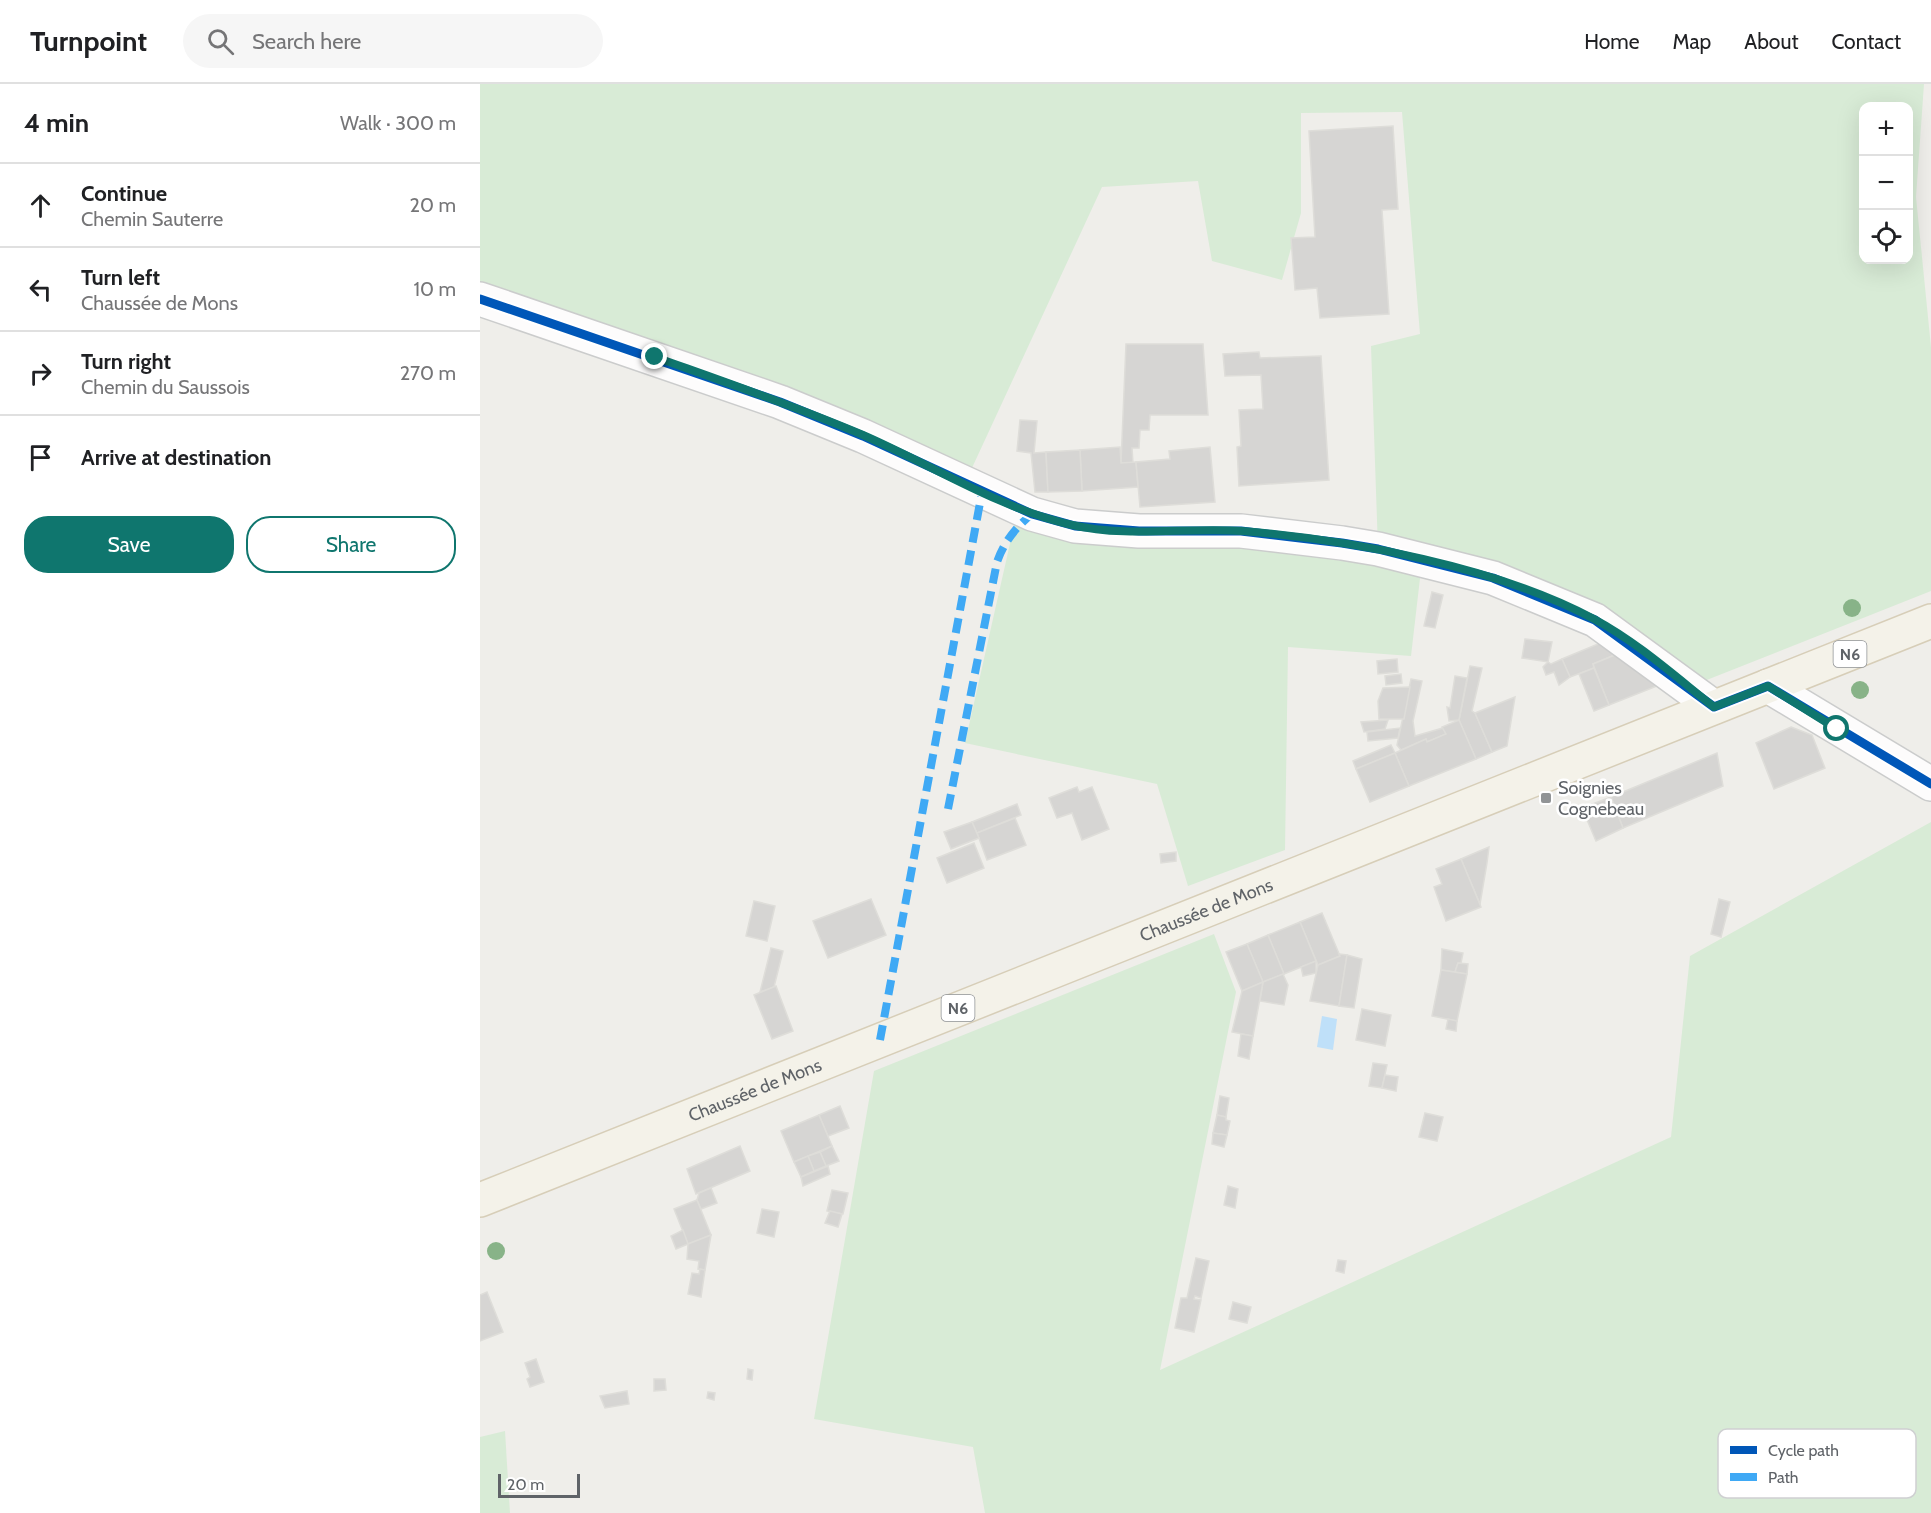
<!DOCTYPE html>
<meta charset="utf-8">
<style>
:root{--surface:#fff;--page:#f6f6f6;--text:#202124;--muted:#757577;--line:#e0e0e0;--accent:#0f766e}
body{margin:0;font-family:Cabin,sans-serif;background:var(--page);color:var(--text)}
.controls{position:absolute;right:18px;top:18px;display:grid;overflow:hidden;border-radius:12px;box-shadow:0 6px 24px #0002}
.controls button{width:54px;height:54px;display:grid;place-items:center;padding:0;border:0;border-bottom:2px solid var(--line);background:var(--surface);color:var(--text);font:30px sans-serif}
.scale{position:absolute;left:18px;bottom:15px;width:82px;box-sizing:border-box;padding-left:6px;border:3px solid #5f6368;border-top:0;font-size:16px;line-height:21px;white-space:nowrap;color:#5f6368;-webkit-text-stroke:4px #fff;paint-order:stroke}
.stop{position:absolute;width:18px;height:18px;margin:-14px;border:4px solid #0f766e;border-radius:50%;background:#fff}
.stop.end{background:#0f766e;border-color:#fff;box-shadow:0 2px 6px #0008}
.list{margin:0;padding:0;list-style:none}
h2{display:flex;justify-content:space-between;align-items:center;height:78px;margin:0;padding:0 24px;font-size:26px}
h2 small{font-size:20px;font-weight:400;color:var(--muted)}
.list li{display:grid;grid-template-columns:39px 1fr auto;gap:18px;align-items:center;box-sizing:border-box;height:84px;padding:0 24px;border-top:2px solid var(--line)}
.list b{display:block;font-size:22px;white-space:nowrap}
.list p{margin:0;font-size:20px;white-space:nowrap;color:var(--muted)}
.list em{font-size:20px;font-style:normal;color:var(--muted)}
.actions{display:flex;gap:12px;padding:18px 24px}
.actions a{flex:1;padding:14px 0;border:2px solid var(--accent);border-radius:24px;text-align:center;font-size:21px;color:var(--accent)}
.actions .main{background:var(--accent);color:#fff}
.icon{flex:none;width:33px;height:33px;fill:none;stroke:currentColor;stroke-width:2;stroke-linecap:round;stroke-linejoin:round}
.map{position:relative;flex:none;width:1451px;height:1429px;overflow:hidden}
header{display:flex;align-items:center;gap:36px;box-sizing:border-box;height:84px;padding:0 30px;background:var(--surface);border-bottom:2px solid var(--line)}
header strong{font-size:28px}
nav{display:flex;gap:33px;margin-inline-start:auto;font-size:21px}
.search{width:420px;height:54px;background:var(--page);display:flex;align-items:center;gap:15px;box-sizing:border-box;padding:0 21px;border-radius:33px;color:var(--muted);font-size:22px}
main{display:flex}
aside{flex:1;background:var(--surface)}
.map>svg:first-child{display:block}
</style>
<header>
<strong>Turnpoint</strong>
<div class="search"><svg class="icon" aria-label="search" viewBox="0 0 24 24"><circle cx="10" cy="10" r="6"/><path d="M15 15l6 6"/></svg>Search here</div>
<nav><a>Home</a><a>Map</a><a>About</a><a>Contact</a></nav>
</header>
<main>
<aside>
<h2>4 min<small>Walk · 300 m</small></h2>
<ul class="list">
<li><svg class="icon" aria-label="ahead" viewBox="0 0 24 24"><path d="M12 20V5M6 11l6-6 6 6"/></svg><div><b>Continue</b><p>Chemin Sauterre</p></div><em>20 m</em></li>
<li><svg class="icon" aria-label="left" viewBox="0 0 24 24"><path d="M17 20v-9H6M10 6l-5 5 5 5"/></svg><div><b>Turn left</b><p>Chaussée de Mons</p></div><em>10 m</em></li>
<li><svg class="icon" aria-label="right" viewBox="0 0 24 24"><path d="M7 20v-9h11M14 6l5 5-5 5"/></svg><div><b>Turn right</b><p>Chemin du Saussois</p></div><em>270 m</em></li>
<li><svg class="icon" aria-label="arrive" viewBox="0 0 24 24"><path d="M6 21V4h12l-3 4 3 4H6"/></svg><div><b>Arrive at destination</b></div></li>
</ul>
<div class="actions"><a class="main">Save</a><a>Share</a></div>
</aside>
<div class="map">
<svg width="1451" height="1429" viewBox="0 0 1451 1429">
<rect width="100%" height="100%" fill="#efeeea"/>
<g fill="#d8ebd6" fill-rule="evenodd">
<path d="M0 0H1444L1436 113 1451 263V507L1209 603 1185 584 942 477 931 572 808 563 805 766 708 802 677 700 485 659 538 424 898 465 891 262 940 250 922 28 821 29V129L802 196 732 177 718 97 622 103 485 399 0 215ZM1384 22H1428V176H1384Z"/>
<polygon points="1451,738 1451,1429 505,1429 493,1363 334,1335 394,987 734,850 756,908 680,1286 1191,1053 1210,872"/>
<polygon points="25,1347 30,1429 0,1429 0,1353"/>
</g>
<polygon fill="#bfe0f9" points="842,932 857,935 853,966 837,963"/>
<g fill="#d6d5d3" stroke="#deddd9" stroke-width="1.5">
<polygon points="913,42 918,125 902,126 909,230 840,234 837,204 815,206 811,154 835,153 829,47"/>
<polygon points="646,260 723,260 728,331 670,331 669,346 660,346 659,364 652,364 653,379 641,379"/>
<polygon points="779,268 780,274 841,272 849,396 759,402 757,363 761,362 759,326 783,325 781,291 745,292 743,270"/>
<polygon points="540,336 557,337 554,369 566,368 568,408 555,408 551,369 537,367"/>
<polygon points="640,363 641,379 656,378 658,403 602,407 600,366"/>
<polygon points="730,363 735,418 660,423 656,378 690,375 689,367"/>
<polygon points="600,366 602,407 568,408 566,368"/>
<polygon points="952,508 963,511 955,544 944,542"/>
<polygon points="1045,555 1072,558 1068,578 1042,574"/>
<polygon points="1125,557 1142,568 1113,580 1114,584 1090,593 1082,575"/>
<polygon points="1142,568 1178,595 1177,602 1129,621 1113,580"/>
<polygon points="917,575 918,588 898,590 897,577"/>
<polygon points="1082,575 1090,593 1079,601 1074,588 1066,591 1063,583 1068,578 1071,580"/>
<polygon points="990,582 1002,584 992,627 995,629 1012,668 996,675 979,636"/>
<polygon points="1114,584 1129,621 1114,627 1099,590"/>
<polygon points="921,590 922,599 906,601 905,592"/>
<polygon points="975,592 987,594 979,636 969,637 967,623 970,624"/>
<polygon points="931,595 942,597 933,637 935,652 963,644 966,650 947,658 946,655 921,666 917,661"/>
<polygon points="930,603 924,635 899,635 898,617 903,604"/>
<polygon points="1035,613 1027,662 1012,668 995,629"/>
<polygon points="908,636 905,645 884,648 881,638"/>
<polygon points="979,636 996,675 929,702 915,669 946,655 947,658 966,650 962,643"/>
<polygon points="1311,643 1332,651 1345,684 1294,705 1276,659"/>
<polygon points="920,644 918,654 888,657 887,648"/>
<polygon points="911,661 915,669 876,685 873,677"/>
<polygon points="915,669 929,702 890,718 876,685"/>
<polygon points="1237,669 1243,702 1143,744 1131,713"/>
<polygon points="597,703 599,708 612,703 629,745 602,756 592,729 577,734 569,714"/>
<polygon points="1131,713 1143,744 1116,757 1102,724"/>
<polygon points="537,720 541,731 497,749 492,738"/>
<polygon points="535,734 546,761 507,776 497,749"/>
<polygon points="492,738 499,754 471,765 464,748"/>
<polygon points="494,759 504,784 467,799 457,774"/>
<polygon points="1009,763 1007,779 1000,820 981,775"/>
<polygon points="696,768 696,777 681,779 680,770"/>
<polygon points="981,775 1001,823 966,837 954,803 962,800 956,785"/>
<polygon points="391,815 406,851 348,874 333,837"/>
<polygon points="1239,815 1250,818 1241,853 1231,850"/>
<polygon points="274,817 295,822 287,857 266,852"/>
<polygon points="842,829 860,872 838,881 820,838"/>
<polygon points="820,838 836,877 804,890 788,851"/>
<polygon points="788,851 804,890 783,898 767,860"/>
<polygon points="767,860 783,898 762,907 746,868"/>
<polygon points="291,864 303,867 294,903 280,908"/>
<polygon points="962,865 983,869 981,879 978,879 975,888 961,886"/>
<polygon points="859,870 867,871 859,922 830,917 838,881 860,872"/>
<polygon points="867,871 882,875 874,924 859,922"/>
<polygon points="836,877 836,889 823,892 821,883"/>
<polygon points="978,879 988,880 987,890 975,888"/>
<polygon points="961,886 987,890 977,937 952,932"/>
<polygon points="803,890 808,901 804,921 780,917 783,898"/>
<polygon points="783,898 773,952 752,948 762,907"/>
<polygon points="296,902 313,947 292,955 274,911"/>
<polygon points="882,925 911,931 905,962 876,956"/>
<polygon points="968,935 977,937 976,947 966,945"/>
<polygon points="761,950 773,952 769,975 758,972"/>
<polygon points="893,979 907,981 902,1004 889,1002"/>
<polygon points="905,991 918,993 916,1007 902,1004"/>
<polygon points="740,1012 749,1014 746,1033 737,1031"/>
<polygon points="360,1022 369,1044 348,1052 339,1031"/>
<polygon points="945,1029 963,1033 957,1057 939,1053"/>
<polygon points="339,1031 352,1062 314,1078 301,1047"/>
<polygon points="737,1031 746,1033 746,1036 750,1037 747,1051 733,1049"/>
<polygon points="733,1049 747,1051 744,1063 732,1060"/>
<polygon points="260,1062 270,1087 216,1110 207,1085"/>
<polygon points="352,1062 359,1077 346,1082 340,1068"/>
<polygon points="340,1068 346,1082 334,1087 328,1072"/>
<polygon points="328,1072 334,1087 321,1093 314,1078"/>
<polygon points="348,1082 350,1090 323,1102 321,1093"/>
<polygon points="748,1102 758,1105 755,1124 744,1121"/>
<polygon points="231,1104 237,1119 221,1125 217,1116 219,1109"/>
<polygon points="352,1106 368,1109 363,1130 347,1127"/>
<polygon points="217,1116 231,1151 208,1160 194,1125"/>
<polygon points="282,1125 299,1128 294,1153 277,1149"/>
<polygon points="350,1127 362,1130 358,1143 345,1139"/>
<polygon points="203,1146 208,1160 196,1165 191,1152"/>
<polygon points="231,1151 225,1186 218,1185 219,1177 207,1175 208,1160"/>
<polygon points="716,1174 729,1177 721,1214 715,1212 714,1215 721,1216 714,1248 695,1244 701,1214 707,1214"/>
<polygon points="858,1176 866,1177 864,1189 856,1187"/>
<polygon points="220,1185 225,1186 221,1213 208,1210 212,1189 219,1190"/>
<polygon points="7,1208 23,1248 0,1257 0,1211"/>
<polygon points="753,1218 771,1223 767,1239 749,1235"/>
<polygon points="56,1275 64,1298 50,1303 47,1295 50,1293 45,1279"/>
<polygon points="268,1285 273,1286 272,1296 267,1295"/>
<polygon points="174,1295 185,1295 186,1306 174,1307"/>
<polygon points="147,1307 149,1320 125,1324 120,1312"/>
<polygon points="228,1308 235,1309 234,1316 227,1314"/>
</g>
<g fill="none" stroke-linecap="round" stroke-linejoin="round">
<defs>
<g id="minor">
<polyline points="0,215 300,318 383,352 552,430 595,442 659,447 761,447 862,459 898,465 1013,494 1115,536 1234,623"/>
<polyline points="1288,602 1451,700"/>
</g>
<g id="primary">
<path id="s1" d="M0 1116 1451 537"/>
</g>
</defs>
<use href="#minor" stroke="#cbcccc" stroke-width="36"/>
<use href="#primary" stroke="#d7ceb8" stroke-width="36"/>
<use href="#minor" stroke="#fdfcfc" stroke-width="33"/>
<use href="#primary" stroke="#f4f2e9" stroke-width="33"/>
<g stroke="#3fa9f5" stroke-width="8" stroke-dasharray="15 8" stroke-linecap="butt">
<path d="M468 725 517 478C524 458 536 443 552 430"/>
<polyline points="400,956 502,408"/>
</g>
<defs>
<polyline id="cycleway" points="0,215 300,318 383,352 552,430 595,442 659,447 761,447 862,459 898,465 1013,494 1115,536 1234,623 1288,602 1451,700"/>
</defs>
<use href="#cycleway" stroke="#fff" stroke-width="13"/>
<use href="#cycleway" stroke="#0057b8" stroke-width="9"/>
</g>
<g fill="#88b388">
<circle cx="1372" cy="524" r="9"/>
<circle cx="1380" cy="606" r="9"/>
<circle cx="16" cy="1167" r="9"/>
</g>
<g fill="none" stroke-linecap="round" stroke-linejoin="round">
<path stroke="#0f766e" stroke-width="8" d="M175 273C245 298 315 322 383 351 452 381 518 424 592 441 647 454 707 443 762 447 872 456 1017 483 1114 535 1157 558 1196 593 1234 623L1288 602 1357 645"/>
</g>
<rect fill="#919496" stroke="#fff" stroke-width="2" x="1060" y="708" width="12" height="12" rx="3"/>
<g text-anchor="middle" stroke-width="5" stroke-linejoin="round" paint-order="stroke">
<g fill="#fff" stroke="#8f9295" stroke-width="1.5">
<rect x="1353.5" y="557" width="33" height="26" rx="4.5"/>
<rect x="461.5" y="911" width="33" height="26" rx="4.5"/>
</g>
<g font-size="16" font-weight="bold" fill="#5f6368">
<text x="1370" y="576">N6</text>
<text x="478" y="930">N6</text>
</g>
<g font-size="18" fill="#5f6368" stroke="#fff" text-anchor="start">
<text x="1078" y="710">Soignies<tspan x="1078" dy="21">Cognebeau</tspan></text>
</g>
<g font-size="18" fill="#5f6368" stroke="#fff">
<text dy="6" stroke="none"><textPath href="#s1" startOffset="782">Chaussée de Mons</textPath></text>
<text dy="6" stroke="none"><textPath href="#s1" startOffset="296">Chaussée de Mons</textPath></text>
</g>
</g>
<rect x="1238" y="1345" width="198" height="69" rx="9" fill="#fff" stroke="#cfd0d2" stroke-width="1.5"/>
<rect x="1250" y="1362" width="27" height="8" fill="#0057b8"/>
<rect x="1250" y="1389" width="27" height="8" fill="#3fa9f5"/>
<g font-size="16" fill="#5f6368">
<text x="1288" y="1372">Cycle path</text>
<text x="1288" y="1399">Path</text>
</g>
</svg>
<div class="controls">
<button>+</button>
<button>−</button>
<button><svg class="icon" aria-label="locate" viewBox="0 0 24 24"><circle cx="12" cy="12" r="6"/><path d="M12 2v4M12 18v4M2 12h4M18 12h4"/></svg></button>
</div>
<div class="scale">20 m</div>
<div class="stop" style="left:1357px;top:645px"></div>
<div class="stop end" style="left:175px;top:273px"></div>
</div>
</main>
